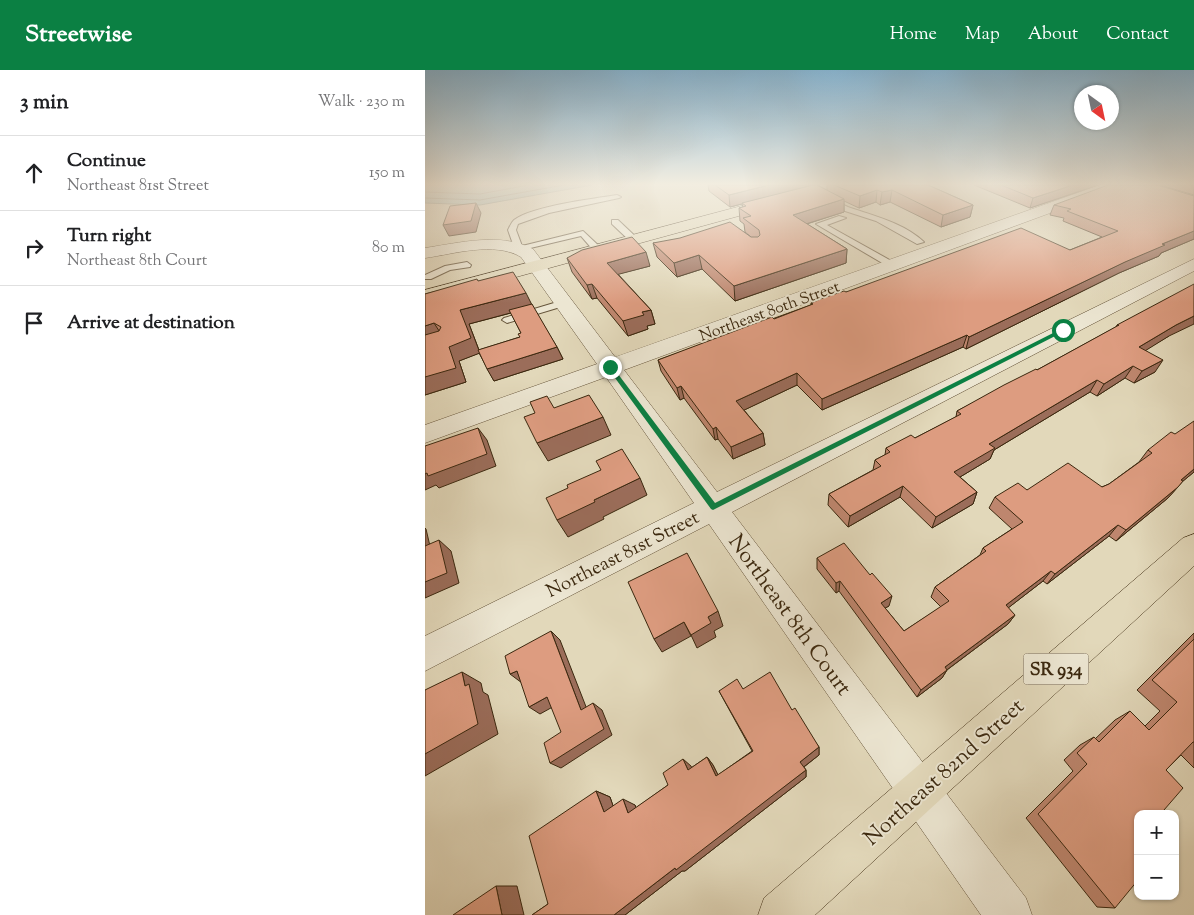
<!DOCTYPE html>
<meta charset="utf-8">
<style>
:root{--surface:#fff;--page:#f2f2f2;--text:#202124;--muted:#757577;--line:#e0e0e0;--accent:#0b8043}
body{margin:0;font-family:"Sorts Mill Goudy",serif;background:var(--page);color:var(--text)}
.controls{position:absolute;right:15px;bottom:15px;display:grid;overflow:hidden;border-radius:10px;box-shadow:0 1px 4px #0004}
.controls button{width:45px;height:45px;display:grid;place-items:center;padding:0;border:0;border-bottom:1px solid var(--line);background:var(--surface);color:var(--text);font:25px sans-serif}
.compass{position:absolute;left:649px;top:15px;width:45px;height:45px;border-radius:50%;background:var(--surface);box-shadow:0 1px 4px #0004;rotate:147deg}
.stop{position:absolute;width:15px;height:15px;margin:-11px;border:4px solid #0b8043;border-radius:50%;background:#fff}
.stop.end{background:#0b8043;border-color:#fff;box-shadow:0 1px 5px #0008}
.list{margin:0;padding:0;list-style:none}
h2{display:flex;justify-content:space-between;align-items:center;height:65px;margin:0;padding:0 20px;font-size:21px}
h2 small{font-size:16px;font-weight:400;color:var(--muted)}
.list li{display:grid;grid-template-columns:32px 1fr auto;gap:15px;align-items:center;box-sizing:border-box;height:75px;padding:0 20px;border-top:1px solid var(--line)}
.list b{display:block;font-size:19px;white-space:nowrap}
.list p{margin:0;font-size:16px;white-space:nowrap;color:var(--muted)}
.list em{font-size:16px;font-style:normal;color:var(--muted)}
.icon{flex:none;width:28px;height:28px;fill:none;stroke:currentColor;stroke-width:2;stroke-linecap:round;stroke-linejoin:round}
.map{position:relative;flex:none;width:769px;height:845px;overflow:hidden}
header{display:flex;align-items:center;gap:30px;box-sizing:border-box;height:70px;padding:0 25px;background:var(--accent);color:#fff}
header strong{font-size:24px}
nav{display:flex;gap:28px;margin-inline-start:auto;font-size:18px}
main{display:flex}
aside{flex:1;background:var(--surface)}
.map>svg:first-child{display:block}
</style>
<header>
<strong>Streetwise</strong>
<nav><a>Home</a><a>Map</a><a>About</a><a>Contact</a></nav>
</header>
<main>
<aside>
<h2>3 min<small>Walk · 230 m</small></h2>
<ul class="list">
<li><svg class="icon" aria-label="ahead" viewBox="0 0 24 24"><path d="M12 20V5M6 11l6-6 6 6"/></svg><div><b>Continue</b><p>Northeast 81st Street</p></div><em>150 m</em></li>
<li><svg class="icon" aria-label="right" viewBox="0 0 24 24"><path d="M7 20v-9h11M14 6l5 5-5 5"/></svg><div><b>Turn right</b><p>Northeast 8th Court</p></div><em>80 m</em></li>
<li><svg class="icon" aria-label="arrive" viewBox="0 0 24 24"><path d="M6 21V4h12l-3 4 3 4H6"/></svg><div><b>Arrive at destination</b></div></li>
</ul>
</aside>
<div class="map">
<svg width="769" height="845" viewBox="0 0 769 845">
<rect width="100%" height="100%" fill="#e2d8ba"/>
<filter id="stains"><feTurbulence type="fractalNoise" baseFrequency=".004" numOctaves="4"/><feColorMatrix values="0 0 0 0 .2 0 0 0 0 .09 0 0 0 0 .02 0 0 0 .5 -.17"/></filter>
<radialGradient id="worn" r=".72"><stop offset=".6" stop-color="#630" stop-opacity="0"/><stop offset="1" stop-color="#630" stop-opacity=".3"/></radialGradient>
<polygon fill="#96b9b5" stroke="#727f73" points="0,115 167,115 55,135 0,133"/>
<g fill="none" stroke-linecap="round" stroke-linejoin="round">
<g stroke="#687062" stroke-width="1">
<polyline points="0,122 55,124 104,115"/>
<polyline points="0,128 55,130 139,115"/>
</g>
<defs>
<g id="lane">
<path d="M192 125 196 127 194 128 124 143 93 154 91 160 97 176 158 161 175 177V181H169L156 166 97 180 89 177 83 160C85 156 86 153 89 150 108 136 167 129 192 125Z"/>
<path d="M401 128C409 128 416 134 423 137 449 146 479 153 499 172L492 174 451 151 417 140 401 132Z"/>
<polygon points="414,146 421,148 402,155 470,193 470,197 464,197 391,154"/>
<polygon points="187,150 193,150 212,168 212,172 206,172 187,154"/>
<polygon points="42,192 46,195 45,197 25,200 6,209 0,209 0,205 20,196"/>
<polygon points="139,230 144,233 142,235 82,253 77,250 79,248"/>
</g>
<path id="street" d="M675 115H695L693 118 199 300 292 422 769 189V201L307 442 601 828 607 845H556L284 454 0 601V566L269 433 181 307 0 373V355L172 294 96 187C69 171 29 184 0 188V178C34 173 76 162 108 179L190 287Z"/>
<g id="primary">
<polygon points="396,115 418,115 416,118 0,232 0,220"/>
<polygon points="769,464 769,496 390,845 333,845 339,828 758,468"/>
</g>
</defs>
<use href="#lane" stroke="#65543a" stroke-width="2"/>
<use href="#street" stroke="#65543a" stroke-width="1"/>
<use href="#primary" stroke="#3b280f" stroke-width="1"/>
<use href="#lane" fill="#ece6d2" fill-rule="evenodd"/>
<use href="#street" fill="#ece6d2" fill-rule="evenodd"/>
<use href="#primary" fill="#e2d8ba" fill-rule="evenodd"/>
</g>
<g fill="#be866e" stroke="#3b280f" fill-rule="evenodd">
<polygon points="283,115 392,115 402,120 402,115 503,115 548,135 545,147 516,157 465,132 455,135 451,132 434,138 419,131 419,142 382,154 422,179 421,193 310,231 277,199 252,207 232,187 228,173 326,167 320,162 319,154 315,151 314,138 318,137 317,134 305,137 284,121"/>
<polygon points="549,115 673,115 605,138"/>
<polygon points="735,115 769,115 769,125"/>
<polygon points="769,126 769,169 736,183 734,186 694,203 541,279 538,277 397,340 372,315 319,340 338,363 340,375 308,389 293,369 290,370 259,328 255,330 236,301 233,290 386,235 386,233 421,222 645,180 677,167 638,151 639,148 625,145 629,135"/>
<polygon points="142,188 225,196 193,204 226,240 230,254 222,256 223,259 203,266 172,228 167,229 147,202"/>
<path d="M53 211 106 234 132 277 138 289 69 311 54 283 34 291 41 312 0 325V224ZM86 243 96 263 95 267 54 280 44 254Z"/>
<polygon points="692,255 744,266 720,280 730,302 709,313 700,308 672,326 665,322 569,380 565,389 535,407 552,422 548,434 507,458 475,427 423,457 403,435 404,424 448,400 450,390 460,385 461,378 490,368 531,347 532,341 612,300 691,257"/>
<polygon points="723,380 769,402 758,411 743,428 691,471 684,466 622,514 618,511 583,538 590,545 583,554 522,600 517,608 492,627 414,521 411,523 392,499 392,488 464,536 460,538 479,561 516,537 506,527 510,517 555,485 558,478 587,459 564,438 570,427 602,420 677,417 684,414 714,392"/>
<polygon points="769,563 769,698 756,685 741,700 713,744 690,838 672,837 601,748 648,701 639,690 655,675 669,667 670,669 690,650 705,641 720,656 735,641 712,620"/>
<polygon points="318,619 367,640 394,677 394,685 379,697 381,700 381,707 260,801 257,801 200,845 107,845 123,834 171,721 185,727 188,736 210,735 211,738 243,715 258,689 266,698 282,687 288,695 293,705 327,681 300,632 294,621"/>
</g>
<g fill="#9b6d5a" stroke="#3b280f">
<polygon points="344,115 389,115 305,137 304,125"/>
<polygon points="648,115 673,115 605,138 608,128"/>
<polygon points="452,120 451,132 434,138 435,126"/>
<polygon points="467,120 465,132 455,135 457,122"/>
<polygon points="419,129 419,142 368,158 368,145"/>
<polygon points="51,133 56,143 51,162 24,166 18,155"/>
<polygon points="548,135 545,147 516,157 518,145"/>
<polygon points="769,161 769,169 736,183 734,186 694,203 541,279 544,267 737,174"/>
<polygon points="422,179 421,193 310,231 309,216"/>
<polygon points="221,182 225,196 187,206 182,193"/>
<polygon points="274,185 277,199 252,207 249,193"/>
<polygon points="167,214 172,228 167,229 162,215"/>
<polygon points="101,223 108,237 44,254 55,283 34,291 41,312 0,325 0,307 24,277 35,240"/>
<polygon points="226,240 230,254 222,256 223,259 203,266 198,251 217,242"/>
<polygon points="769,246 769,254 744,266 707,289 714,277 751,255"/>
<polygon points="9,253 18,267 0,273 0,256"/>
<polygon points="542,265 538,277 397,340 397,329"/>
<polygon points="132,277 138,289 69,311 62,299"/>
<polygon points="738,290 730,302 709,313 717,301"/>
<polygon points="708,296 700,308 672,326 679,314"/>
<polygon points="372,303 372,315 313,343 311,331"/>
<polygon points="672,310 665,322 569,380 565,389 525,413 529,402 564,374"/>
<polygon points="256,316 259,328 255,330 252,318"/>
<polygon points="178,347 186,365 123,391 112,373"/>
<polygon points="291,357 293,369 290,370 288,359"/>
<polygon points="53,358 62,370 71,396 14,418 11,415 0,420 0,404"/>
<polygon points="338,363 340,375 308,389 306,377"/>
<polygon points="769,399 769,402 746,421 756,410"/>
<polygon points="215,408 222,425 178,447 179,449 143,467 132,450 169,430"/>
<polygon points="478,416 475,427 423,457 425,446"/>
<polygon points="753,417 743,428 691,471 701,460"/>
<polygon points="552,422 548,434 507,458 511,447"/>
<polygon points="693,455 684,466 622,514 630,504"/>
<polygon points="0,458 1,459 8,489 0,482"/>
<polygon points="14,470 26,481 34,513 0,528 0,512"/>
<polygon points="626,501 618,511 574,545 581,535"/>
<polygon points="415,511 414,521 411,523 411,513"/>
<polygon points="467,526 464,536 453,542 456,533"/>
<polygon points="293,541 298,556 289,561 291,567 272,578 266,565 283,547"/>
<polygon points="590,545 583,554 515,605 520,597"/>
<polygon points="259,552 266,566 237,582 229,569"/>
<polygon points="126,561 135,570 165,647 156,640"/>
<polygon points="522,600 517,608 492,627 496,620"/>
<polygon points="92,601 97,613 85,604"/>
<polygon points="37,602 56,613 58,622 63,625 73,664 0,706 0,684 40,616"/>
<polygon points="122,627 133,634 115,644 104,637"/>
<polygon points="168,633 177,640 187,665 136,698 125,693"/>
<polygon points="394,677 394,685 376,699 375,692"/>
<polygon points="282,687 288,695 297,713 291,706"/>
<polygon points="258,689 266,696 271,707 263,700"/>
<polygon points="381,700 381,707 260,801 257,801 200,845 189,845 250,798"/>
<polygon points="171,721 185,727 192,747 179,742"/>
<polygon points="198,729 210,735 215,748 203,743"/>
<polygon points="71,816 92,816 99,845 77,845"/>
</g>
<g fill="#dd9c80" stroke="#3b280f">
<polygon points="290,115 344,115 304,125"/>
<polygon points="388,115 392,115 419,129 368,145 422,179 309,216 274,185 249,193 228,173 255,168 305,152 326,167 333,167 335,165 334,160 318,148 326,146 314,138 321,136 317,133"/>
<polygon points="409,115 503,115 548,135 518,145 467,120 457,122 452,120 435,126"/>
<polygon points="576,115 648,115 608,128"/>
<polygon points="683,115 733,115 769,126 769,161 737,174 740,175 700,192 544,267 542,265 397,329 372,303 311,331 338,363 306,377 291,357 288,359 256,316 252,318 233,290 347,247 349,249 388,234 386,233 398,228 419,221 421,222 596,158 645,180 693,161 642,141 646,139 629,135"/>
<polygon points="51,133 46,151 18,155 25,136"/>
<polygon points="207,167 221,182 182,193 226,240 217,242 219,245 198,251 167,214 162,215 142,188 157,180"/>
<polygon points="88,202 101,223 35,240 46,268 24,277 31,298 0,307 0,265 14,261 16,257 9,253 0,256 0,224 52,209 53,211"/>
<polygon points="769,214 769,246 751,255 714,277 738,290 717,301 708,296 679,314 672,310 564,374 570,378 529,402 552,422 511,447 478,416 425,446 404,424 456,396 450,390 465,382 461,378 486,365 490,368 536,344 532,341 579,315 611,299 612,300 694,255 692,255"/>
<polygon points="107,234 132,277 62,299 53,280 95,267 93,264 96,263 84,240"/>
<polygon points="164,325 178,347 112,373 99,347 110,343 105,332 122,326 129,338"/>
<polygon points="769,351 769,399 756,410 758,411 753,417 701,460 693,455 630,504 626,501 581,535 590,545 520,597 522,600 496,620 415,511 411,513 392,488 419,473 445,505 447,503 467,526 456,533 479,561 524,531 510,517 561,481 558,478 598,452 570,427 593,413 602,420 643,393 677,417 684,414 727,383 723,380 746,362 750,364"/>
<polygon points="53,358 62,384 3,406 2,403 0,404 0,376"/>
<polygon points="197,379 215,408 169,430 170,432 132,450 121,428 143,418 142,415 176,400 171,391"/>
<polygon points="14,470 22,503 0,512 0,476"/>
<polygon points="262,483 293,541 283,547 286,553 266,565 259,552 229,569 203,512"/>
<polygon points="126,561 156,640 168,633 179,659 125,693 119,673 136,662 122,627 104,637 92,601 85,604 80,586"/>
<polygon points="769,569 769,672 768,672 741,700 758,718 739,740 742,744 713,744 713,810 690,838 613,744 662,694 652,683 669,667 674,672 705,641 724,660 752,632 727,610"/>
<polygon points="37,602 40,616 44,614 53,654 0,684 0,620"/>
<polygon points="345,602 367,640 370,638 394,677 375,692 381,700 251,800 250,798 189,845 107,845 123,834 104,766 171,721 179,742 198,729 203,743 243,715 238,703 258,689 263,700 282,687 291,706 328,681 294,621 312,609 318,619"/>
<polygon points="71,816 77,845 28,845"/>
</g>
<linearGradient id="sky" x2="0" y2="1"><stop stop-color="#87b6d4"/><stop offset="0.49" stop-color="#f2ede0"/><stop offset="1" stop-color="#f2ede0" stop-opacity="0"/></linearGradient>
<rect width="769" height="233" fill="url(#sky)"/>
<polygon fill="#0b8043" points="638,258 640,261 288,440 286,439 182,297 187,296 290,433"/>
<g text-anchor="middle" stroke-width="4" stroke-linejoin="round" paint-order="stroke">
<g font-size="16" fill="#3b280f" stroke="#ece6d2">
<text transform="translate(344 240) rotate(-20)" y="6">Northeast 80th Street</text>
</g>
<rect fill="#ece6d2" stroke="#70614a" stroke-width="1" x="598.5" y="583.5" width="65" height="31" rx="4"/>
<g font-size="18" font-weight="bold" fill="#3b280f">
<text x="631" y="605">SR 934</text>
</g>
<g font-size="19" fill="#3b280f" stroke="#ece6d2">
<text transform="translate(197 483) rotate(-27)" y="7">Northeast 81st Street</text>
</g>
<g font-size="22" fill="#3b280f" stroke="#ece6d2">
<text transform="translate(366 544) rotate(54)" y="8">Northeast 8th Court</text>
<text transform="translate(518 701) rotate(-42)" y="8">Northeast 82nd Street</text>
</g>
</g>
<rect width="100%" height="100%" filter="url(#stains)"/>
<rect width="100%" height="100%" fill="url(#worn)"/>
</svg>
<div class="controls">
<button>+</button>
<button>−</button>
</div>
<svg class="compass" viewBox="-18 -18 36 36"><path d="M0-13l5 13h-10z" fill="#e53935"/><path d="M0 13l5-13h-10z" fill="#757577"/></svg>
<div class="stop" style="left:638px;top:260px"></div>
<div class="stop end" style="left:185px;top:297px"></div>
</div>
</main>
